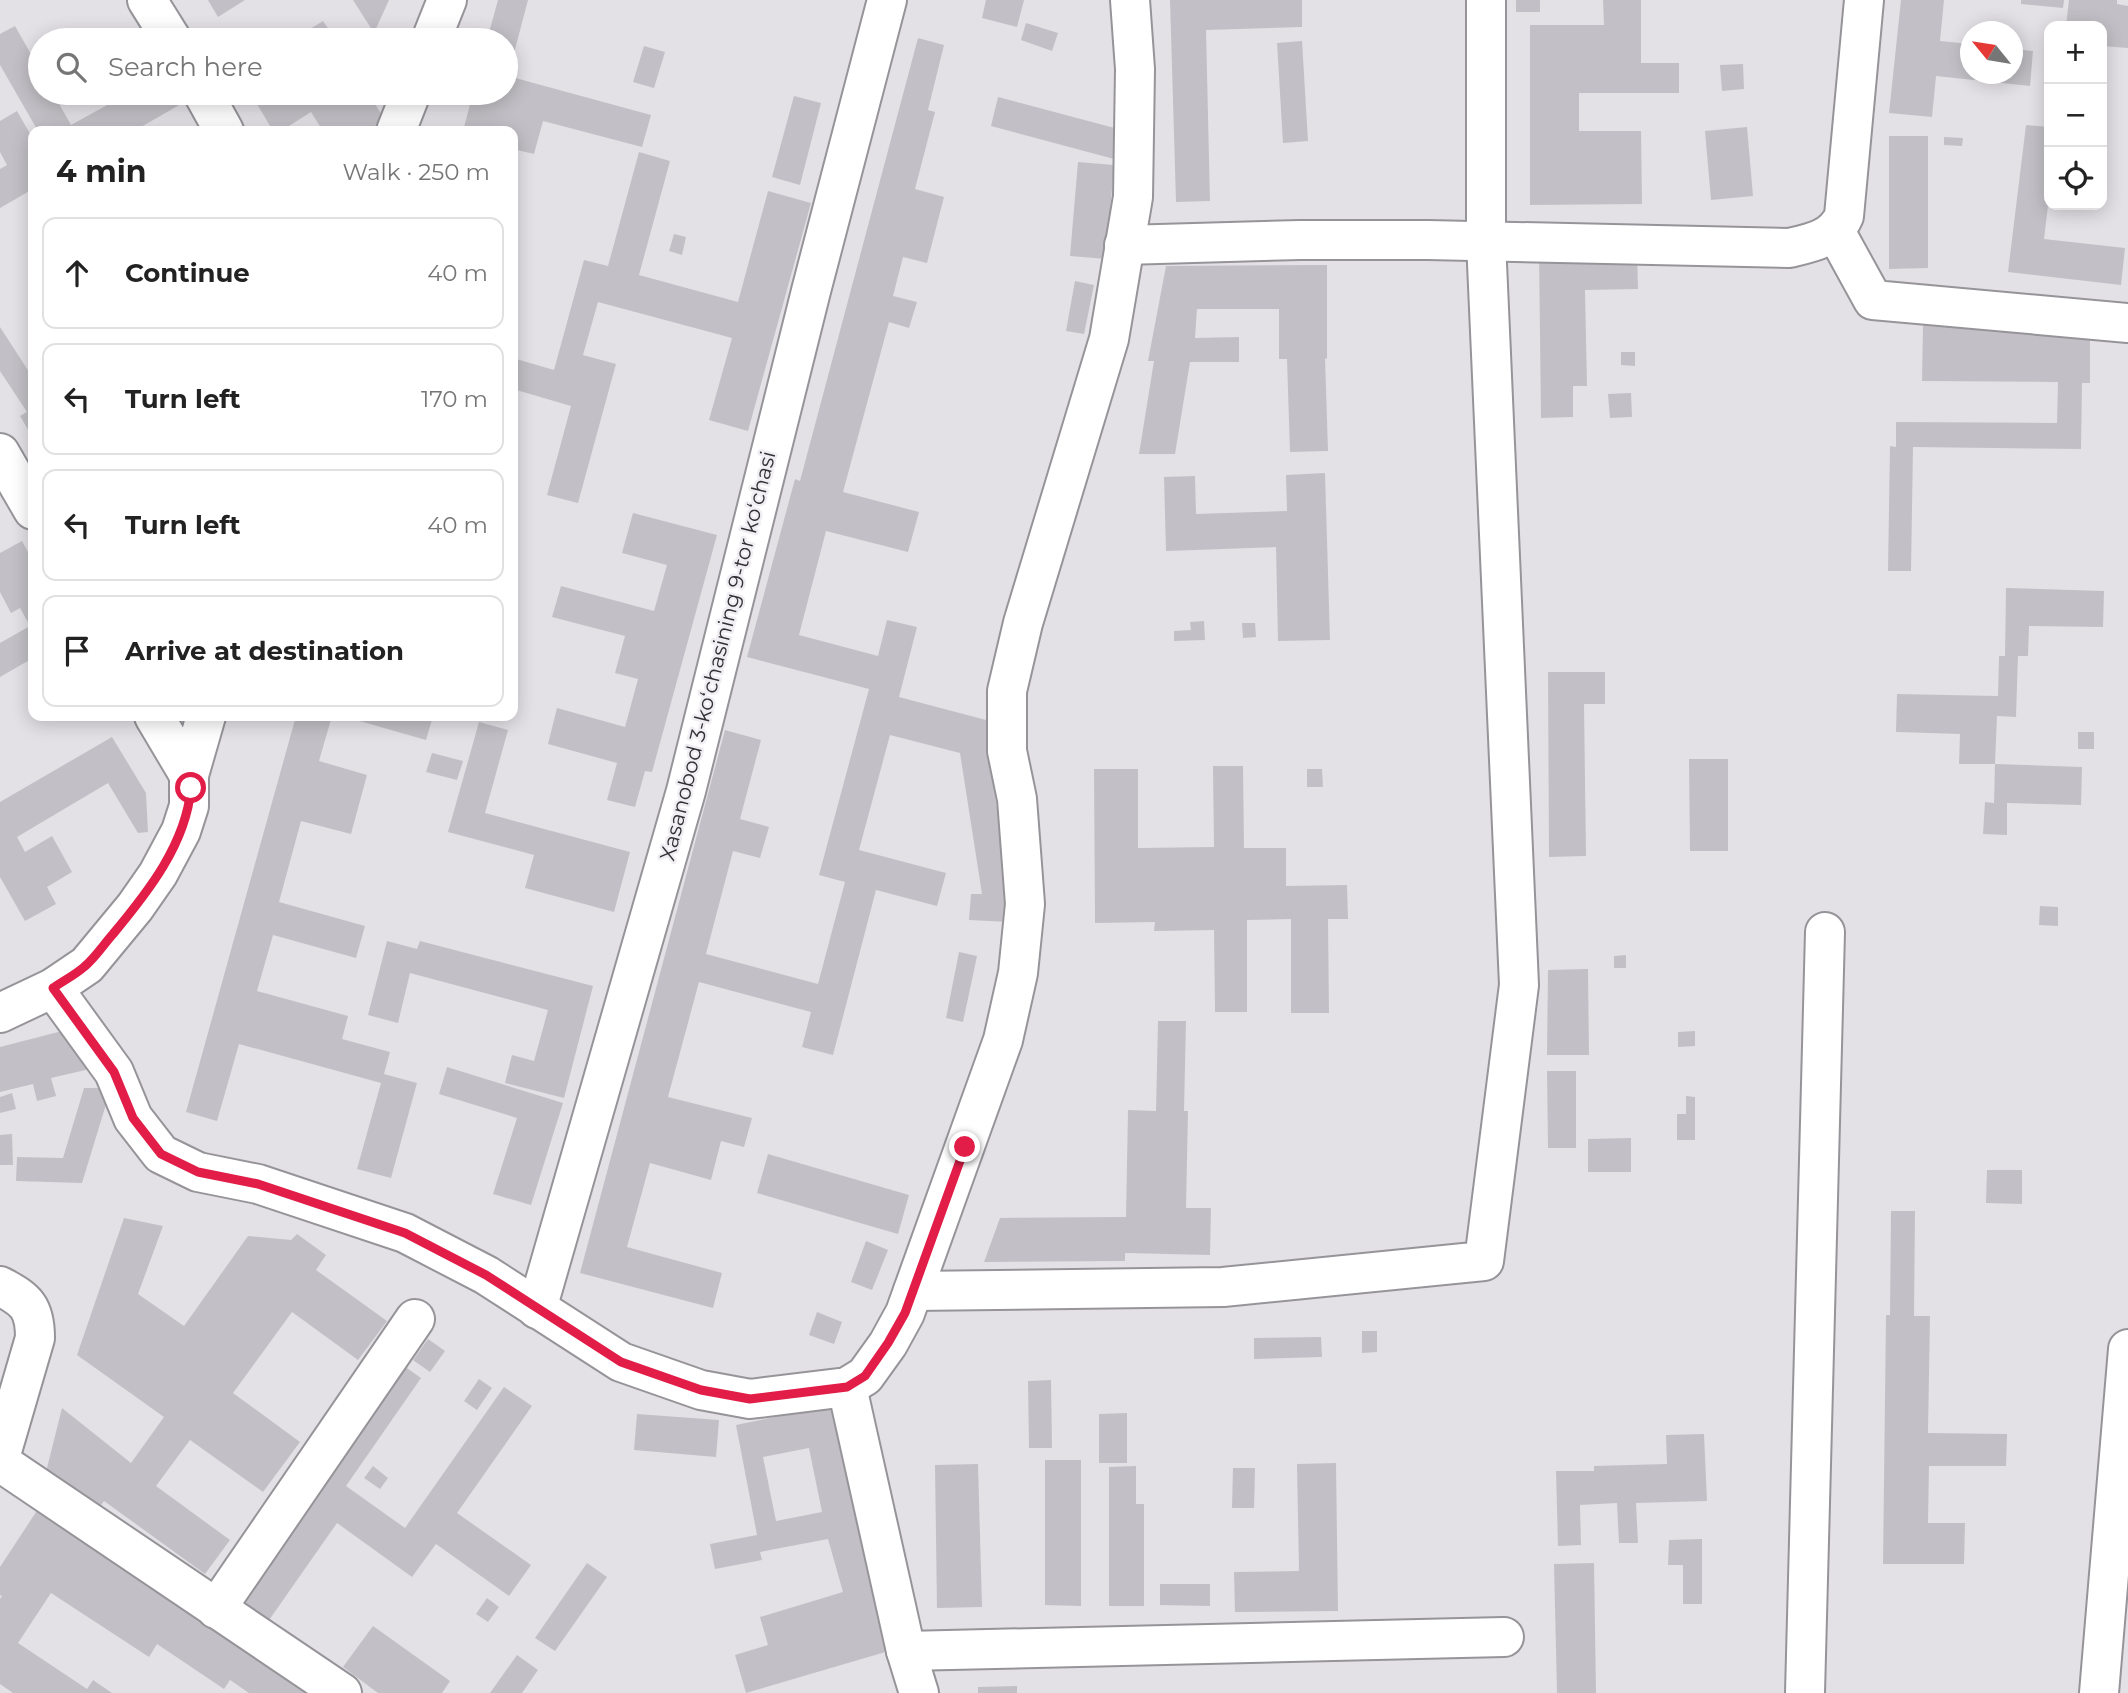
<!DOCTYPE html>
<meta charset="utf-8">
<style>
:root{--surface:#fff;--page:#f6f6f6;--text:#222;--muted:#767676;--line:#e0e0e0}
body{margin:0;font-family:Montserrat,sans-serif;background:var(--page);color:var(--text)}
.controls{position:absolute;right:21px;top:21px;display:grid;overflow:hidden;border-radius:14px;box-shadow:0 4px 18px #0003}
.controls button{width:63px;height:63px;display:grid;place-items:center;padding:0;border:0;border-bottom:2px solid var(--line);background:var(--surface);color:var(--text);font:35px sans-serif}
.compass{position:absolute;left:1960px;top:21px;width:63px;height:63px;border-radius:50%;background:var(--surface);box-shadow:0 4px 18px #0003;rotate:300deg}
.stop{position:absolute;width:21px;height:21px;margin:-16px;border:5px solid #e11d48;border-radius:50%;background:#fff}
.stop.end{background:#e11d48;border-color:#fff;box-shadow:0 2px 7px #0008}
.list{margin:0;padding:0;list-style:none}
h2{display:flex;justify-content:space-between;align-items:center;height:91px;margin:0;padding:0 28px;font-size:30px}
h2 small{font-size:23px;font-weight:400;color:var(--muted)}
.list li{display:grid;grid-template-columns:46px 1fr auto;gap:21px;align-items:center;box-sizing:border-box;height:112px;margin:0 14px 14px;padding:0 14px;border:2px solid var(--line);border-radius:14px}
.list b{display:block;font-size:26px;white-space:nowrap}
.list em{font-size:23px;font-style:normal;color:var(--muted)}
.icon{flex:none;width:38px;height:38px;fill:none;stroke:currentColor;stroke-width:2;stroke-linecap:round;stroke-linejoin:round}
.map{position:relative;flex:none;width:2128px;height:1693px;overflow:hidden}
.search{position:absolute;background:var(--surface);box-shadow:0 4px 18px #0003;left:28px;top:28px;width:490px;height:77px;display:flex;align-items:center;gap:18px;box-sizing:border-box;padding:0 24px;border-radius:38px;color:var(--muted);font-size:26px}
.panel{position:absolute;background:var(--surface);box-shadow:0 4px 18px #0003;left:28px;top:126px;width:490px;height:595px;border-radius:14px}
.map>svg:first-child{display:block}
</style>
<div class="map">
<svg width="2128" height="1693" viewBox="0 0 2128 1693">
<rect width="100%" height="100%" fill="#e3e1e6"/>
<g fill="#c2c0c6" fill-rule="evenodd">
<polygon points="208,0 245,0 218,17"/>
<polygon points="353,0 389,0 374,33"/>
<polygon points="498,0 528,0 508,76 651,115 642,147 543,121 534,154 513,149 513,131 463,131 473,93 506,93 506,40 487,40"/>
<polygon points="986,0 1024,0 1017,27 982,18"/>
<polygon points="1170,0 1302,0 1302,27 1206,30 1210,201 1176,202"/>
<rect x="1516" y="0" width="24" height="12"/>
<polygon points="1603,0 1641,0 1641,63 1679,63 1679,93 1579,93 1579,131 1641,131 1642,204 1530,205 1530,25 1604,25"/>
<polygon points="1901,0 1944,0 1940,41 1970,44 1970,74 2012,74 2012,49 2033,51 2030,86 1936,76 1932,117 1889,113"/>
<polygon points="2021,0 2064,0 2063,8 2021,4"/>
<polygon points="2069,0 2117,0 2117,4 2128,6 2128,48 2102,46 2102,26 2066,26"/>
<polygon points="323,21 336,40 292,40"/>
<polygon points="1026,23 1058,33 1052,51 1021,40"/>
<polygon points="15,26 40,70 40,93 53,93 71,125 129,93 175,93 181,104 134,131 38,131 0,65 0,34"/>
<polygon points="918,38 944,45 928,110 935,112 915,189 944,197 927,263 903,257 893,296 917,302 909,328 889,322 843,492 919,512 908,552 826,531 799,635 878,656 887,620 917,627 899,697 986,720 996,802 1011,896 1010,922 969,920 971,894 982,894 960,753 890,735 859,850 946,873 937,906 876,890 833,1055 802,1047 811,1012 699,982 668,1097 752,1118 744,1147 721,1141 711,1180 650,1163 627,1247 722,1273 713,1308 580,1273 725,730 761,740 740,819 769,827 760,858 733,851 706,954 818,984 845,882 819,875 869,689 747,657 795,479 800,481"/>
<polygon points="1302,41 1308,141 1283,143 1277,43"/>
<polygon points="644,46 665,52 654,88 633,82"/>
<polygon points="1743,64 1744,89 1722,91 1720,65"/>
<polygon points="247,93 368,93 387,123 374,131 323,131 311,112 281,131 273,131 257,104 254,105"/>
<polygon points="794,96 821,103 800,185 772,177"/>
<polygon points="998,97 1122,130 1114,159 991,126"/>
<polygon points="17,111 33,139 33,189 0,208 0,169 7,165 0,152 0,121"/>
<polygon points="2026,125 2049,127 2049,197 2044,239 2125,248 2121,285 2008,272"/>
<polygon points="1747,127 1753,196 1711,200 1705,131"/>
<polygon points="1889,136 1928,136 1928,268 1889,269"/>
<polygon points="1944,137 1963,138 1962,146 1944,145"/>
<polygon points="639,152 670,161 639,275 738,302 768,191 811,203 748,431 709,420 732,338 598,302 583,355 616,364 578,503 547,495 571,406 513,389 513,358 554,370 584,260 608,266"/>
<polygon points="1078,162 1114,165 1106,259 1070,256"/>
<polygon points="674,234 686,237 682,255 669,251"/>
<polygon points="1637,252 1638,289 1585,290 1587,386 1573,386 1573,417 1541,418 1539,253"/>
<polygon points="1327,265 1327,359 1325,358 1328,451 1290,452 1287,359 1279,359 1279,309 1197,309 1195,338 1239,337 1239,362 1190,362 1175,454 1139,454 1154,361 1148,361 1166,266"/>
<polygon points="1075,281 1094,285 1084,334 1066,331"/>
<polygon points="1923,324 2090,326 2090,383 2082,383 2081,449 1913,447 1911,571 1888,571 1890,446 1896,447 1896,422 2057,423 2058,382 1922,381"/>
<polygon points="0,327 33,378 33,438 20,416 27,412 0,371"/>
<polygon points="1621,352 1635,352 1635,366 1621,365"/>
<polygon points="1631,393 1632,417 1610,418 1608,394"/>
<polygon points="1325,473 1330,640 1278,641 1276,547 1166,551 1164,477 1195,476 1196,514 1287,511 1286,475"/>
<polygon points="633,513 717,535 652,772 645,771 635,807 607,800 617,763 548,744 557,708 625,727 638,679 615,673 625,636 552,617 561,586 654,611 667,565 622,553"/>
<polygon points="22,541 33,561 33,658 0,677 0,643 30,626 20,608 11,613 0,592 0,553"/>
<polygon points="2006,588 2104,591 2103,627 2029,626 2028,656 2018,656 2016,717 1997,716 1995,764 1959,764 1960,734 1896,732 1897,694 1998,696 1999,656 2005,656"/>
<polygon points="1204,621 1205,640 1174,641 1174,631 1191,630 1190,622"/>
<polygon points="1242,623 1255,623 1256,637 1243,638"/>
<polygon points="1548,672 1605,672 1605,704 1584,704 1586,856 1549,857"/>
<polygon points="296,716 332,716 319,761 367,775 351,834 301,821 279,902 365,926 356,958 273,935 257,991 348,1016 342,1039 390,1052 384,1074 417,1083 391,1178 357,1169 381,1083 239,1044 217,1121 186,1112"/>
<polygon points="342,716 433,716 426,740"/>
<polygon points="479,722 508,730 485,813 630,852 614,912 525,888 534,855 448,832"/>
<rect x="2078" y="732" width="16" height="17"/>
<polygon points="112,737 146,793 148,832 138,833 108,783 17,837 25,852 52,836 72,872 47,887 56,904 25,921 0,877 0,802"/>
<polygon points="432,753 463,761 457,780 426,772"/>
<polygon points="1689,759 1728,759 1728,851 1690,851"/>
<polygon points="1995,764 2082,767 2081,805 2007,803 2007,835 1983,834 1985,802 1994,803"/>
<polygon points="1213,766 1243,766 1244,848 1286,848 1286,886 1347,885 1348,919 1328,919 1329,1013 1291,1013 1291,919 1247,920 1247,1012 1215,1012 1214,930 1154,931 1155,922 1095,923 1094,769 1138,769 1138,848 1214,847"/>
<polygon points="1307,769 1322,769 1323,787 1307,787"/>
<polygon points="2040,906 2058,907 2058,926 2039,925"/>
<polygon points="387,941 417,949 420,941 593,986 564,1098 505,1083 512,1055 534,1061 548,1010 410,973 398,1023 368,1015"/>
<polygon points="959,952 977,956 963,1022 946,1018"/>
<polygon points="1626,955 1626,968 1614,968 1614,956"/>
<polygon points="1588,969 1589,1055 1547,1055 1548,970"/>
<polygon points="1158,1021 1186,1021 1184,1111 1188,1111 1186,1208 1211,1208 1210,1255 1125,1253 1125,1261 984,1262 1000,1218 1126,1217 1128,1110 1156,1111"/>
<polygon points="66,1030 94,1068 51,1078 56,1096 37,1101 33,1084 0,1092 0,1047"/>
<polygon points="1695,1031 1695,1046 1678,1047 1678,1032"/>
<polygon points="447,1067 563,1103 531,1205 493,1194 517,1118 439,1094"/>
<polygon points="1547,1071 1576,1071 1576,1148 1548,1148"/>
<polygon points="84,1088 111,1088 82,1183 16,1181 17,1157 63,1158"/>
<polygon points="12,1093 16,1109 0,1113 0,1097"/>
<polygon points="1686,1096 1695,1097 1695,1140 1677,1140 1677,1114 1686,1114"/>
<polygon points="12,1134 13,1165 0,1165 0,1135"/>
<polygon points="1631,1138 1631,1172 1588,1172 1588,1139"/>
<polygon points="768,1154 909,1195 898,1234 757,1193"/>
<polygon points="1987,1170 2022,1170 2022,1204 1986,1203"/>
<polygon points="1891,1211 1915,1211 1914,1316 1930,1316 1928,1433 2007,1434 2006,1466 1929,1466 1928,1523 1965,1523 1964,1564 1883,1564 1886,1315 1890,1315"/>
<polygon points="124,1218 163,1226 138,1294 184,1326 248,1236 291,1240 297,1234 326,1255 316,1270 387,1321 358,1360 292,1312 233,1393 300,1442 263,1492 190,1440 156,1486 230,1540 205,1574 104,1501 96,1512 46,1472 62,1408 131,1463 164,1417 77,1355"/>
<polygon points="866,1241 888,1250 872,1290 851,1282"/>
<polygon points="817,1312 842,1322 834,1344 809,1335"/>
<polygon points="1362,1331 1377,1331 1377,1352 1362,1353"/>
<polygon points="1321,1337 1322,1357 1254,1359 1254,1338"/>
<polygon points="428,1339 445,1351 430,1372 413,1360"/>
<polygon points="404,1366 421,1378 346,1486 405,1528 504,1387 532,1406 457,1513 531,1565 509,1596 436,1544 412,1577 337,1523 267,1623 233,1599"/>
<polygon points="479,1379 492,1388 477,1410 464,1401"/>
<polygon points="1051,1380 1052,1448 1029,1448 1028,1381"/>
<path d="M839 1404 899 1648 746 1693 735 1655 768 1645 760 1617 843 1592 828 1539 760 1552 762 1560 715 1569 710 1544 757 1535 736 1425ZM809 1448 822 1512 776 1521 763 1457Z"/>
<polygon points="1127,1413 1127,1463 1099,1463 1099,1414"/>
<polygon points="637,1414 719,1420 716,1457 634,1450"/>
<polygon points="1704,1434 1707,1501 1636,1503 1638,1543 1619,1543 1617,1503 1580,1505 1581,1545 1558,1546 1556,1471 1594,1471 1594,1466 1667,1464 1666,1435"/>
<polygon points="1045,1460 1081,1460 1081,1606 1045,1605"/>
<polygon points="1336,1463 1338,1611 1235,1612 1234,1572 1299,1571 1297,1464"/>
<polygon points="978,1464 982,1607 937,1608 935,1465"/>
<polygon points="373,1466 388,1478 380,1489 364,1478"/>
<polygon points="1136,1466 1136,1504 1144,1504 1144,1606 1109,1606 1109,1467"/>
<polygon points="1233,1468 1255,1468 1254,1508 1232,1508"/>
<polygon points="40,1506 323,1693 249,1693 230,1680 224,1689 157,1644 149,1657 51,1593 18,1643 87,1689 93,1680 112,1693 13,1693 0,1684 0,1599 2,1596 0,1595 0,1567"/>
<polygon points="1702,1539 1702,1604 1683,1604 1683,1565 1668,1565 1669,1540"/>
<polygon points="587,1563 607,1577 555,1651 535,1638"/>
<polygon points="1594,1563 1596,1693 1557,1693 1554,1564"/>
<polygon points="1160,1584 1210,1584 1210,1606 1160,1605"/>
<polygon points="487,1598 499,1607 488,1622 476,1614"/>
<polygon points="373,1626 450,1681 442,1693 378,1693 343,1667"/>
<polygon points="517,1655 538,1670 522,1693 490,1693"/>
<polygon points="1017,1686 1017,1693 978,1693 978,1687"/>
</g>
<g fill="none" stroke-linecap="round" stroke-linejoin="round">
<defs>
<g id="minor">
<polyline points="147,0 172,40"/>
<polyline points="431,40 447,0"/>
<polyline points="203,93 224,131"/>
<polyline points="396,131 411,93"/>
<polyline points="1835,231 1873,300 2128,323"/>
<path d="M1124 245 1300 240H1428L1789 248C1811 243 1834 239 1844 216L1864 0"/>
<polyline points="0,453 33,510"/>
<polyline points="154,716 189,775"/>
<polyline points="53,988 114,1072 133,1118 161,1154 198,1172 258,1184 405,1233 486,1275 621,1362 701,1390 750,1399 847,1387 865,1376 888,1344 905,1313 1003,1040 1018,973 1025,904 1017,799 1007,751 1007,691 1023,623 1109,339 1133,197 1135,69 1130,0"/>
<polyline points="0,1013 53,988 87,965 135,907 158,874 181,831 189,806 189,775 206,716"/>
<path d="M0 1286C27 1300 35 1308 35 1338L0 1458"/>
<polyline points="913,1291 1223,1287 1484,1261 1519,985 1486,241 1486,0"/>
<polyline points="537,1309 686,791 811,291 887,0"/>
<polyline points="847,1387 906,1651 919,1693"/>
<polyline points="0,1462 342,1693"/>
<polyline points="216,1609 415,1319"/>
<polyline points="906,1651 1504,1637"/>
<polyline points="1805,1693 1825,932"/>
<polyline points="2099,1693 2128,1349"/>
</g>
</defs>
<use href="#minor" stroke="#969499" stroke-width="42"/>
<use href="#minor" stroke="#fff" stroke-width="38"/>
</g>
<g fill="none" stroke-linecap="round" stroke-linejoin="round">
<path stroke="#e11d48" stroke-width="9" d="M191 788C186 844 148 892 113 934 104 944 95 958 84 967 75 975 63 981 53 988L114 1072 133 1118 161 1154 198 1172 258 1184 405 1233 486 1275 621 1362 701 1390 750 1399 847 1387 865 1376 888 1343 905 1313 965 1147"/>
</g>
<g text-anchor="middle" stroke-width="5" stroke-linejoin="round" paint-order="stroke">
<g font-size="21" fill="#313032" stroke="#f0eef3">
<text transform="translate(718 656) rotate(-76)" y="7">Xasanobod 3-koʻchasining 9-tor koʻchasi</text>
</g>
</g>
</svg>
<div class="controls">
<button>+</button>
<button>−</button>
<button><svg class="icon" aria-label="locate" viewBox="0 0 24 24"><circle cx="12" cy="12" r="6"/><path d="M12 2v4M12 18v4M2 12h4M18 12h4"/></svg></button>
</div>
<svg class="compass" viewBox="-18 -18 36 36"><path d="M0-13l5 13h-10z" fill="#e53935"/><path d="M0 13l5-13h-10z" fill="#767676"/></svg>
<div class="stop" style="left:191px;top:788px"></div>
<div class="stop end" style="left:965px;top:1147px"></div>
<div class="search"><svg class="icon" aria-label="search" viewBox="0 0 24 24"><circle cx="10" cy="10" r="6"/><path d="M15 15l6 6"/></svg>Search here</div>
<section class="panel">
<h2>4 min<small>Walk · 250 m</small></h2>
<ul class="list">
<li><svg class="icon" aria-label="ahead" viewBox="0 0 24 24"><path d="M12 20V5M6 11l6-6 6 6"/></svg><div><b>Continue</b></div><em>40 m</em></li>
<li><svg class="icon" aria-label="left" viewBox="0 0 24 24"><path d="M17 20v-9H6M10 6l-5 5 5 5"/></svg><div><b>Turn left</b></div><em>170 m</em></li>
<li><svg class="icon" aria-label="left" viewBox="0 0 24 24"><path d="M17 20v-9H6M10 6l-5 5 5 5"/></svg><div><b>Turn left</b></div><em>40 m</em></li>
<li><svg class="icon" aria-label="arrive" viewBox="0 0 24 24"><path d="M6 21V4h12l-3 4 3 4H6"/></svg><div><b>Arrive at destination</b></div></li>
</ul>
</section>
</div>
